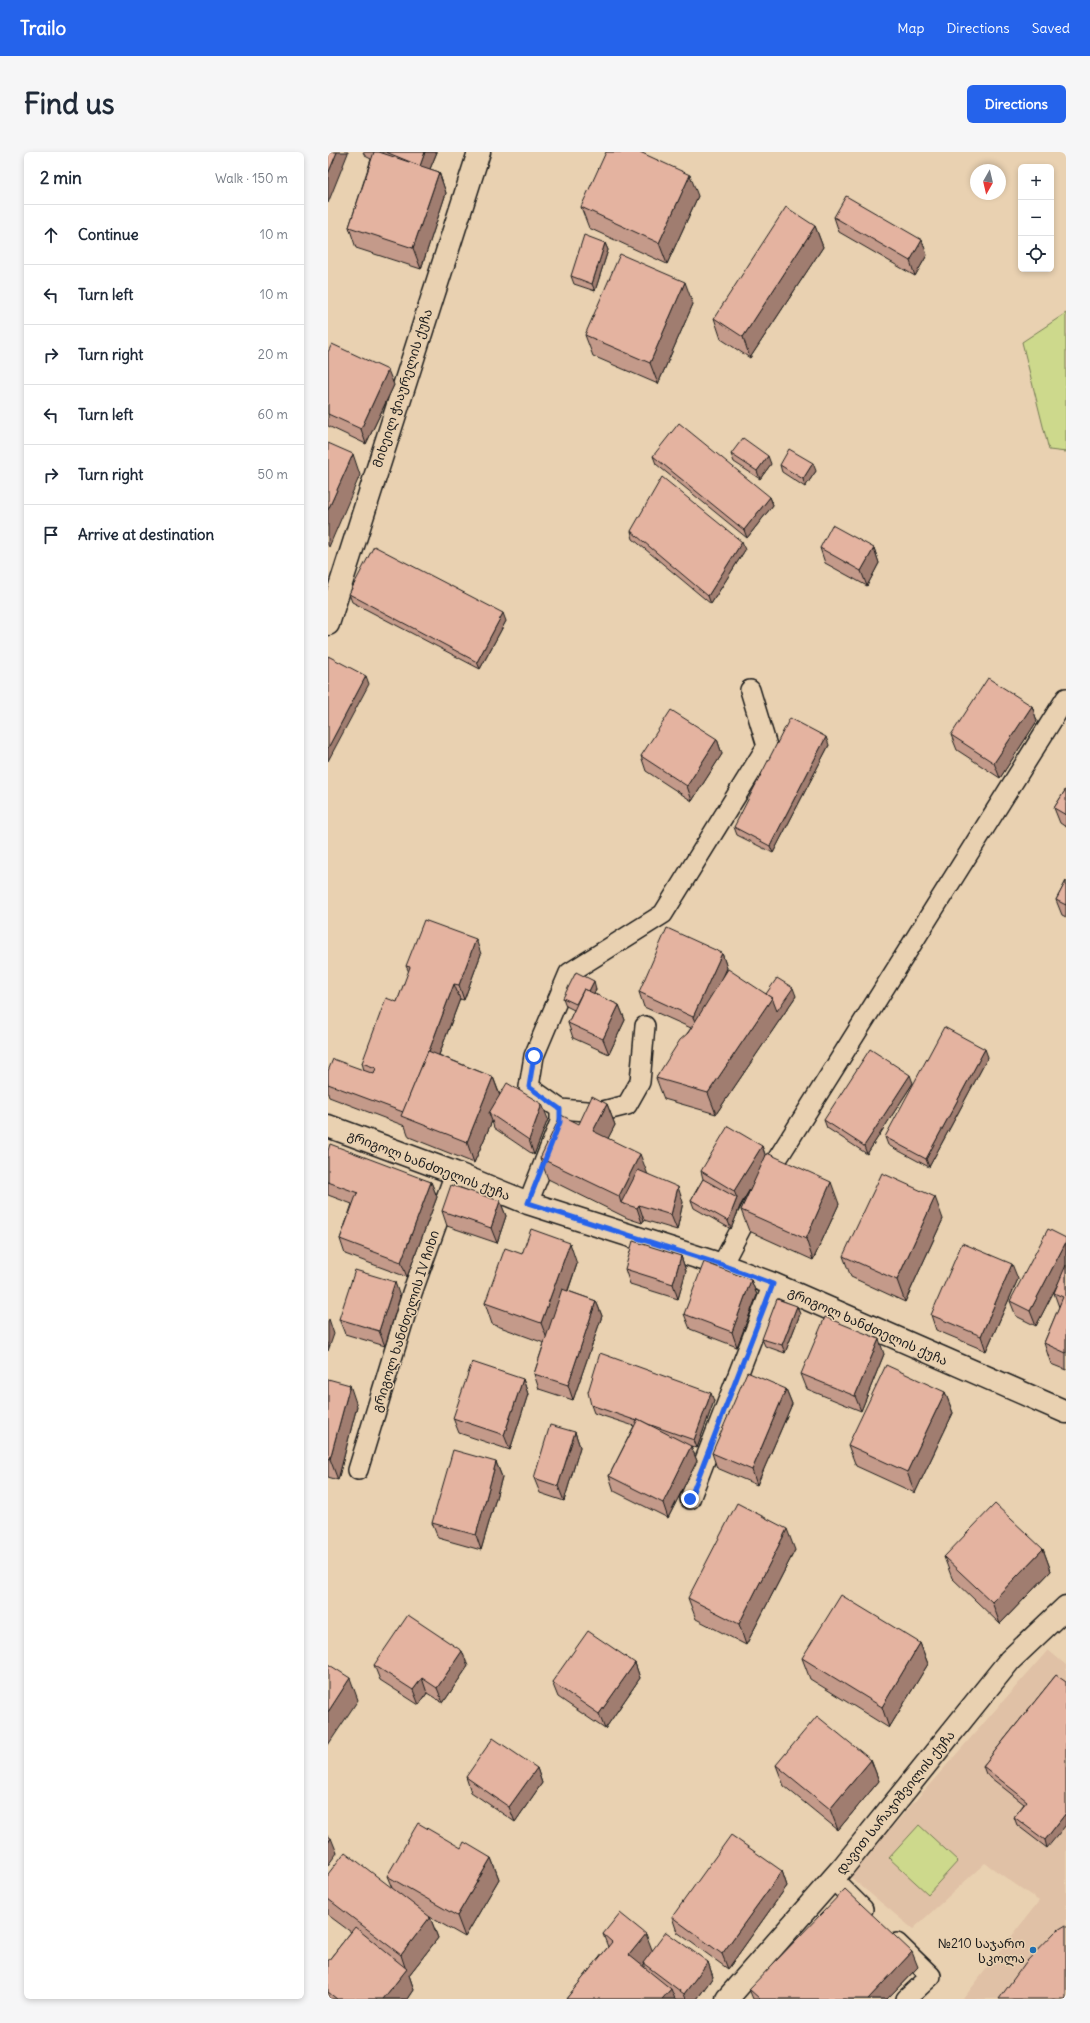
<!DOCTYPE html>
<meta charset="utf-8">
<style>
:root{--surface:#fff;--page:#f6f6f7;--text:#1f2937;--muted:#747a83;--line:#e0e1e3;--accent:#2563eb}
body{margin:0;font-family:Delius,"Noto Sans Georgian",sans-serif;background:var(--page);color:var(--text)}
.controls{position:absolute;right:12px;top:12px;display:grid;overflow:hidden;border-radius:6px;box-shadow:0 2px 6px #0003}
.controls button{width:36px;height:36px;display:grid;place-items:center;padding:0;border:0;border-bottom:1px solid var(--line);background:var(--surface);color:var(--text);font:20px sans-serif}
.compass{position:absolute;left:642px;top:12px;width:36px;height:36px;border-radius:50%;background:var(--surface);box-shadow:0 2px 6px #0003;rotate:188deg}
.stop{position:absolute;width:12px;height:12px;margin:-9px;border:3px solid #2563eb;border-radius:50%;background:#fff}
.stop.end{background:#2563eb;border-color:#fff;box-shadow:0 1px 4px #0008}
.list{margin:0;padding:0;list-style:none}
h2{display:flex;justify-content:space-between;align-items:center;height:52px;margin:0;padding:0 16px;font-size:17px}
h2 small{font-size:13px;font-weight:400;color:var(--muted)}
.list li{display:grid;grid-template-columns:26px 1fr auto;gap:12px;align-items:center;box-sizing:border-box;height:60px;padding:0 16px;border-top:1px solid var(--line)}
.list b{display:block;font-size:15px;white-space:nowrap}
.list em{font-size:13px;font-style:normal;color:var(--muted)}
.icon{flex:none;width:22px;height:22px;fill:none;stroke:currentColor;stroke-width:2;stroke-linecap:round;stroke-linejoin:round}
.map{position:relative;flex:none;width:738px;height:1847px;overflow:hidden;border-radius:6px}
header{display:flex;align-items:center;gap:24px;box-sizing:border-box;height:56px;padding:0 20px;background:var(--accent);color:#fff}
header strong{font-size:19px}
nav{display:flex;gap:22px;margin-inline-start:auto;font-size:14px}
.intro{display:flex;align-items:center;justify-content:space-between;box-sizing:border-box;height:96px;padding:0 24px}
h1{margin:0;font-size:28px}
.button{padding:10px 18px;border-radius:6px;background:var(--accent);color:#fff;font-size:14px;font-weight:700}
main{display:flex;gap:24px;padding:0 24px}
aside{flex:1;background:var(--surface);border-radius:6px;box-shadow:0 2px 6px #0003}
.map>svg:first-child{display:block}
</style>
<header>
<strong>Trailo</strong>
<nav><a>Map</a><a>Directions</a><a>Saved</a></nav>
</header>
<div class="intro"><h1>Find us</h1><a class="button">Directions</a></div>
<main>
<aside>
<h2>2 min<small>Walk · 150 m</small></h2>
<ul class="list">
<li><svg class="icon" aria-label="ahead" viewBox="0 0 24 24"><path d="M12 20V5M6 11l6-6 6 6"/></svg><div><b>Continue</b></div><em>10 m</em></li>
<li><svg class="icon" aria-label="left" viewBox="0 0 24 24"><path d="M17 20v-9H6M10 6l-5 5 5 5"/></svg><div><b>Turn left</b></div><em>10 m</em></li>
<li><svg class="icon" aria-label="right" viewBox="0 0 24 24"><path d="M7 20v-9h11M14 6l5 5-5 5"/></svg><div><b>Turn right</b></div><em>20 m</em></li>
<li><svg class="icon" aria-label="left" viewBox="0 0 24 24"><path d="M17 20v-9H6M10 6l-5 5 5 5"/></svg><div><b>Turn left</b></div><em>60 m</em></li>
<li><svg class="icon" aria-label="right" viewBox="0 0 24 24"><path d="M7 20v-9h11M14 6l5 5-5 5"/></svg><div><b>Turn right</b></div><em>50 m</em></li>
<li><svg class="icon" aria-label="arrive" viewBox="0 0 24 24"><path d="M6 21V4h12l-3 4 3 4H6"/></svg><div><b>Arrive at destination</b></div></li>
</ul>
</aside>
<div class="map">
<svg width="738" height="1847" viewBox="0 0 738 1847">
<rect width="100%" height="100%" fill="#e9d1b1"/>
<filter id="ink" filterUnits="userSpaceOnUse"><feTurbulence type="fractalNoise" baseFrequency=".025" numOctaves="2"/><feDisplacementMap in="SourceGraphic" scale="8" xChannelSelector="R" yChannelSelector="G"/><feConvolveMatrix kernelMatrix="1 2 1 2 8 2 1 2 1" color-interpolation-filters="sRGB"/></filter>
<g filter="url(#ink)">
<polygon fill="#e0c1a6" points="720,1498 738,1513 738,1847 635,1847 711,1749 657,1711 585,1777 521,1724"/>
<g fill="#cdd98c" stroke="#747a54">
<polygon points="738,161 738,300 721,298 694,190"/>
<polygon points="591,1673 630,1709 600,1742 561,1706"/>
</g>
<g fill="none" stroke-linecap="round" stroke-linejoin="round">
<defs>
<g id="lane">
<polyline points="232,957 271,960 299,953 312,930 317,874"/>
<polyline points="200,1051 232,970 232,957 201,935 206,904 241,821 335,762 439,594 422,538"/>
<polyline points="394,1113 448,1009 738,546"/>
<polyline points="30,1318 84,1141 127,1021"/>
<polyline points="362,1347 445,1132"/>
<polyline points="505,1727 535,1757"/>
<polyline points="569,1791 603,1824 578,1847"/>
</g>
<g id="street">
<polyline points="0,472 151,0"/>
<polyline points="0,974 127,1021 200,1051 394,1113 445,1132 738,1260"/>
<polyline points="399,1847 516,1714 682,1508 738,1455"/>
</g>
</defs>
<use href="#lane" stroke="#1c1c1c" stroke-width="22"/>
<use href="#street" stroke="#1c1c1c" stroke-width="25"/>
<use href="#lane" stroke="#e9d1b1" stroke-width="19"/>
<use href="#street" stroke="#e9d1b1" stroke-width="22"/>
</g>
<g fill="#c49a8a" stroke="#1c1c1c">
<polygon points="35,0 109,0 102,17 111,20 118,41 93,117 28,96 21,75 43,7 37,4"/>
<polygon points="370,44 339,112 261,76 253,55"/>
<polygon points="506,65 599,103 587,124 511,80"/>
<polygon points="487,74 495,95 422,206 393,187 386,166"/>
<polygon points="277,91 280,98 267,139 246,132 243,124"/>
<polygon points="365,152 330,232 265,204 257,183"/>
<polygon points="0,200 66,233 38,292 0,274"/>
<polygon points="403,302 443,312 432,327 406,310"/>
<polygon points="325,304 442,345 445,353 419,386 328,312"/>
<polygon points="452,313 488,319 477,335 454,320"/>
<polygon points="303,379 417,398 383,452 305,387"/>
<polygon points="492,396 546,396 551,411 539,434 497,411"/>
<polygon points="21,442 178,469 152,517 24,450"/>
<polygon points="704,554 709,569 672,626 629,598 623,583"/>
<polygon points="389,587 394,602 364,649 318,619 313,604"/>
<polygon points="501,593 445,701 409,683 406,675"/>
<polygon points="738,637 738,675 732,671 726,656"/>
<polygon points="738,729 738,765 734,763 728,748"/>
<polygon points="394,801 399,816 396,824 438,842 468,844 388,962 336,947 328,926 363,876 316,855 311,840"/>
<polygon points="153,802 136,848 132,847 111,903 165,925 172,943 220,967 206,1003 166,976 164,969 146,1011 81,985 77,974 1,945 0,942 0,919 36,918 34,911 69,850 81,820 78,814"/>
<polygon points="268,837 266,842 291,853 297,868 281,902 245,886 240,871 246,858 238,854 235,846"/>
<polygon points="660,905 601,1015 560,993 557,985"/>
<polygon points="585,931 539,1002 499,976 496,968"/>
<polygon points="279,952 287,973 280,986 320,1022 355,1050 349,1078 316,1068 314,1071 299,1066 220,1027 212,1006"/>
<polygon points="434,994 438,1005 511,1052 485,1108 421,1079 413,1058 426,1030 412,1054 403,1077 366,1056 363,1048 375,1027 373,1019"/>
<polygon points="0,999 103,1030 109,1045 79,1125 17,1102 12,1087 24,1052 0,1043"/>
<polygon points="172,1049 178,1064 169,1091 119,1074 114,1059"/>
<polygon points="615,1067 577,1150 523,1125 515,1104"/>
<polygon points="738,1086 738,1218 723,1212 716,1191 731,1155 726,1141 730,1131 708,1174 688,1164 682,1149"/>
<polygon points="194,1102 249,1112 240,1139 268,1149 274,1164 245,1248 211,1237 206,1222 216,1191 164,1172 157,1151"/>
<polygon points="353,1104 358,1119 350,1147 302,1132 297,1117"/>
<polygon points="690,1127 658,1199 608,1178 603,1163"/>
<polygon points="423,1128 429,1143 409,1195 362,1177 356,1162"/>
<polygon points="72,1145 57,1194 17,1182 11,1167"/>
<polygon points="472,1162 457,1201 437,1194 434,1187"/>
<polygon points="556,1202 533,1259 479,1237 473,1222"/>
<polygon points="0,1227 29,1254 10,1328 0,1325"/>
<polygon points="195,1227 200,1242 182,1298 131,1281 125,1266"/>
<polygon points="458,1237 464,1252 429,1333 389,1316 384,1301"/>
<polygon points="617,1240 625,1261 587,1341 528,1314 520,1293"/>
<polygon points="386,1249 369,1296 363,1294 369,1309 340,1366 286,1339 281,1324 306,1274 266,1261 263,1253"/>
<polygon points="247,1280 252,1295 236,1349 212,1341 206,1326"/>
<polygon points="168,1310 174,1325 153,1398 110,1386 104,1371"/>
<polygon points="715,1397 723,1419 672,1472 624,1426 616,1405"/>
<polygon points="467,1398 418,1493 368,1467 360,1446"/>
<polygon points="592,1491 600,1512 561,1576 482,1527 474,1506"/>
<polygon points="307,1511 312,1526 277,1577 230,1545 224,1530"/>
<polygon points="46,1513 140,1514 115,1551 99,1541 91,1553 52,1528"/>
<polygon points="728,1523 719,1696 689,1673 686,1665 696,1652 658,1622 655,1614"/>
<polygon points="543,1608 551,1629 510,1678 456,1634 448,1613"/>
<polygon points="209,1616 214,1631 187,1670 143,1640 138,1625"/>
<polygon points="133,1696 163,1706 171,1727 137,1785 102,1765 110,1786 81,1823 86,1838 80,1847 0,1847 0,1809 23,1780 0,1763 0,1722 64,1736 59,1724"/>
<polygon points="454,1719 459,1734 400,1817 349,1780 344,1765"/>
<polygon points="275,1782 324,1798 380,1810 385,1825 369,1847 348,1847 346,1846 347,1847 238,1847 280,1795"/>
<polygon points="590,1815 559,1847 425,1847 421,1837"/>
</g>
<g fill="#a07d70" stroke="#1c1c1c">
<polygon points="9,0 20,0 20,1 0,51 0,22"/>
<polygon points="97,0 109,0 97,29 92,14"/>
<polygon points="111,20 118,41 93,117 85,96"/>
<polygon points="362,23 370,44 339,112 331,91"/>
<polygon points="487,74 495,95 422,206 415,185"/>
<polygon points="594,88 599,103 587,124 582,109"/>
<polygon points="277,91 280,98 267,139 264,132"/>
<polygon points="357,130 365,152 330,232 322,211"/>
<polygon points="60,218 66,233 38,292 33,277"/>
<polygon points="25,302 32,323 1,395 0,393 0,358"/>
<polygon points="440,304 443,312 432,327 429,319"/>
<polygon points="485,311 488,319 477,335 475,327"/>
<polygon points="442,345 445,353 419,386 416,378"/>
<polygon points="414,390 417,398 383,452 380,444"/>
<polygon points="546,396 551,411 539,434 533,419"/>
<polygon points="175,461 178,469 152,517 149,510"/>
<polygon points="38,524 41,532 0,609 0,596"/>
<polygon points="704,554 709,569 672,626 666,611"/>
<polygon points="498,585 501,593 445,701 442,694"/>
<polygon points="389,587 394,602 364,649 359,634"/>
<polygon points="148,787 153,802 136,848 131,833"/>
<polygon points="394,801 399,816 371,880 365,865"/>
<polygon points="266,829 268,837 256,862 253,855"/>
<polygon points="126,832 132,847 86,969 78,961"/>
<polygon points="465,836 468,844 388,962 380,941 444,846"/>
<polygon points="291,853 297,868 281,902 275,887"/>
<polygon points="657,897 660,905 601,1015 598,1007"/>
<polygon points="582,923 585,931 539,1002 536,994"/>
<polygon points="165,925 173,947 161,961 164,969 146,1011 139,990"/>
<polygon points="214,952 220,967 206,1003 201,988"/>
<polygon points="279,952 287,973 273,1000 265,979"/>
<polygon points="434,994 439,1008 412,1054 403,1077 400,1069 409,1046 406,1039"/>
<polygon points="312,1002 320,1023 293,1051 291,1044"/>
<polygon points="103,1030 109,1045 79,1125 73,1110"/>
<polygon points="503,1030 511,1052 485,1108 478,1087"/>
<polygon points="350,1035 355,1050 349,1078 343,1063"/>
<polygon points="607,1045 615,1067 577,1150 569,1128"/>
<polygon points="172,1049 178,1064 169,1091 163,1076"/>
<polygon points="311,1053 316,1068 314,1071 309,1056"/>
<polygon points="738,1090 738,1116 708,1174 702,1159"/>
<polygon points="242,1091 249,1112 221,1192 213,1171"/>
<polygon points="353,1104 358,1119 350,1147 345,1132"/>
<polygon points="684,1112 690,1127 658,1199 653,1184"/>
<polygon points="423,1128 429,1143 409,1195 404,1180"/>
<polygon points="67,1130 72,1145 57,1194 51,1179"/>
<polygon points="268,1149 274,1164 245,1248 240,1233"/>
<polygon points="469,1154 472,1162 457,1201 454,1193"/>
<polygon points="1,1167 6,1182 0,1199 0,1169"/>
<polygon points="551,1187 556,1202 533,1259 527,1244"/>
<polygon points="195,1227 200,1242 182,1298 176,1283"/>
<polygon points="22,1233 29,1254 10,1328 2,1307"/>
<polygon points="458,1237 464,1252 429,1333 424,1318"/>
<polygon points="617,1240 625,1261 587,1341 579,1320"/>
<polygon points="383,1241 386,1249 369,1296 366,1288"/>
<polygon points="247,1280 252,1295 236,1349 230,1334"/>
<polygon points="363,1294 369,1309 340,1366 335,1351"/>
<polygon points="168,1310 174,1325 153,1398 148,1383"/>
<polygon points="459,1377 467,1398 418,1493 411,1472"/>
<polygon points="715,1397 723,1419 672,1472 664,1450"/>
<polygon points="592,1491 600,1512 561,1576 554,1555"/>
<polygon points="134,1499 140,1514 115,1551 109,1536"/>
<polygon points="307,1511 312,1526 277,1577 271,1562"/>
<polygon points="22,1526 30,1548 0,1593 0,1560"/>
<polygon points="94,1526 99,1541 91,1553 85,1538"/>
<polygon points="543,1608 551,1629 510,1678 502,1657"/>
<polygon points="209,1616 214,1631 187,1670 181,1655"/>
<polygon points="738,1661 738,1673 719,1696 717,1688"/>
<polygon points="3,1686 9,1701 0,1713 0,1691"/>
<polygon points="163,1706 171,1727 137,1785 129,1764"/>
<polygon points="454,1719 459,1734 400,1817 394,1802"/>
<polygon points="102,1765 110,1786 81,1823 86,1838 80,1847 55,1847 78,1818 73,1803"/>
<polygon points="318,1782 328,1808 315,1811 318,1820 301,1803"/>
<polygon points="584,1800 590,1815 559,1847 540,1847"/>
<polygon points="380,1810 385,1825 369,1847 358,1847 356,1842"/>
<polygon points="343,1837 347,1847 334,1847"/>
</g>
<g fill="#e4b3a0" stroke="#1c1c1c">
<polygon points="0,0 9,0 0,22"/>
<polygon points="46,0 51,0 111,20 85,96 21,75"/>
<polygon points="58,0 97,0 92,14"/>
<polygon points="278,0 312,0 362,23 331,91 253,55"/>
<polygon points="518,44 594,88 582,109 506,65"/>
<polygon points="458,55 487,74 415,185 386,166"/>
<polygon points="256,83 277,91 264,132 243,124"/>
<polygon points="292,102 357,130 322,211 257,183"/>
<polygon points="4,192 60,218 33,277 0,262 0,200"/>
<polygon points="351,271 442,345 416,378 325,304"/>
<polygon points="415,286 440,304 429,319 403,302"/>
<polygon points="0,291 25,302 0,358"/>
<polygon points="461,297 485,311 475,327 452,313"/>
<polygon points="334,325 414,390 380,444 303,379"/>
<polygon points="504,373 546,396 533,419 492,396"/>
<polygon points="46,394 175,461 149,510 21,442"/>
<polygon points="0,504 38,524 0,596"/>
<polygon points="660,526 704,554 666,611 623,583"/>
<polygon points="343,558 389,587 359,634 313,604"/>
<polygon points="462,566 498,585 442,694 406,675"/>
<polygon points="738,637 738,663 726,656"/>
<polygon points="738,729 738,753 728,748"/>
<polygon points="96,768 148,787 131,833 126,832 101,899 100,899 75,960 0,932 0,919 5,907 46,922 48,916 34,911 58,846 69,850 82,815 78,814"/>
<polygon points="339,776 394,801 365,865 311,840"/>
<polygon points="400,817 444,846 380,941 328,926 352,888 360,881"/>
<polygon points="248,820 266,829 261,839 256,837 248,852 235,846"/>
<polygon points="449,826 465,836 449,859 444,846 438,842"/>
<polygon points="256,837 291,853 275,887 240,871"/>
<polygon points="616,875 657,897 598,1007 557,985"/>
<polygon points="542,897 582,923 536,994 496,968"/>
<polygon points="100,899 165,925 139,990 73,964"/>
<polygon points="179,931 214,952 201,988 161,961"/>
<polygon points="264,944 279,952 265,979 312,1002 291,1044 212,1006 233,963 251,972"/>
<polygon points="400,974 434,994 406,1039 373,1019"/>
<polygon points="2,992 103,1030 73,1110 12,1087 29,1041 30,1041 0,1030 0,999"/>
<polygon points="439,1001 503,1030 478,1087 413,1058"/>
<polygon points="310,1018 350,1035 343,1063 311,1053 309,1056 293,1051"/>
<polygon points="554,1021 607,1045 569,1128 515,1104"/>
<polygon points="375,1027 409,1046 400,1069 363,1048"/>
<polygon points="123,1033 172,1049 163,1076 114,1059"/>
<polygon points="203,1077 242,1091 213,1171 157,1151 177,1096 194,1102"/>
<polygon points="720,1077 738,1086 738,1090 702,1159 682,1149"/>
<polygon points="305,1089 353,1104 345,1132 297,1117"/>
<polygon points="634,1091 684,1112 653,1184 603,1163"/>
<polygon points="376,1110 423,1128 404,1180 356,1162"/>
<polygon points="738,1113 738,1201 716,1191 735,1145 726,1141"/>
<polygon points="27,1118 67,1130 51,1179 11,1167"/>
<polygon points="234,1137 268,1149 240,1233 206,1222"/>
<polygon points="449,1147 469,1154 454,1193 434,1187"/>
<polygon points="497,1165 551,1187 527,1244 473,1222"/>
<polygon points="272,1201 383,1241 366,1288 320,1272 310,1267 309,1269 263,1253 260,1240"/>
<polygon points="144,1210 195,1227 176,1283 125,1266"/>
<polygon points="558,1213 617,1240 579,1320 520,1293"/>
<polygon points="419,1220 458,1237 424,1318 384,1301"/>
<polygon points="0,1227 22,1233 2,1307 0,1306"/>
<polygon points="310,1267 363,1294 335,1351 281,1324"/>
<polygon points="222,1273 247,1280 230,1334 206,1326"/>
<polygon points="125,1298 168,1310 148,1383 104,1371"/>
<polygon points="409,1351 459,1377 411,1472 360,1446"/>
<polygon points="667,1352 715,1397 664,1450 616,1405"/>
<polygon points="513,1443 592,1491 554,1555 474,1506"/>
<polygon points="80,1463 134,1499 109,1536 94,1526 85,1538 46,1513"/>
<polygon points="260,1479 307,1511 271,1562 224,1530"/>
<polygon points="0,1512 22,1526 0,1560"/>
<polygon points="728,1523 738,1530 738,1661 717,1688 686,1665 699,1649 655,1614"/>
<polygon points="489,1564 543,1608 502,1657 448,1613"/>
<polygon points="165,1586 209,1616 181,1655 138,1625"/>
<polygon points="90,1671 133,1696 136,1690 163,1706 129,1764 59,1724"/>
<polygon points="403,1683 454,1719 394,1802 344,1765"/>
<polygon points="0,1684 3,1686 0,1691"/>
<polygon points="17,1700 102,1765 73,1803 0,1747 0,1722"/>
<polygon points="517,1737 584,1800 540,1847 432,1847 421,1837"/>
<polygon points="292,1761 318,1782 301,1803 343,1837 334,1847 238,1847 284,1790 275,1782"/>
<polygon points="738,1773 738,1847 671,1847 698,1810 728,1779"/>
<polygon points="27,1775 79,1817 55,1847 9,1847 0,1840 0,1809"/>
<polygon points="338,1780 380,1810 356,1842 315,1811"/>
</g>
</g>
<g fill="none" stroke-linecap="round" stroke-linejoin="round" filter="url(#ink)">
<polyline stroke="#2563eb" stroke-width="5" points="206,904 201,935 232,957 232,970 200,1051 394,1113 445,1132 362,1347"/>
</g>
<circle fill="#1f6fb2" stroke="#e9d1b1" stroke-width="1.5" cx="705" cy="1798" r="4"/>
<g text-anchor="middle" stroke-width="3" stroke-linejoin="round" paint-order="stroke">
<g font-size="13" fill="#1c1c1c" stroke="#e9d1b1">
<text transform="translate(74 236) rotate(-72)" y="5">მიხეილ ჭიაურელის ქუჩა</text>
<text transform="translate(101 1013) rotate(21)" y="5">გრიგოლ ხანძთელის ქუჩა</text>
<text transform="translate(77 1169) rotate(-72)" y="5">გრიგოლ ხანძთელის IV ჩიხი</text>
<text transform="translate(540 1174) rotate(24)" y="5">გრიგოლ ხანძთელის ქუჩა</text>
<text transform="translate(567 1650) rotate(-51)" y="5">დავით სარაჯიშვილის ქუჩა</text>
</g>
<g font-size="13" fill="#1c1c1c" stroke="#e9d1b1" text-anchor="end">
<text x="697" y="1796">№210 საჯარო<tspan x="697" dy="15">სკოლა</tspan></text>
</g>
</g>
</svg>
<div class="controls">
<button>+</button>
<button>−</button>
<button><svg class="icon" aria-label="locate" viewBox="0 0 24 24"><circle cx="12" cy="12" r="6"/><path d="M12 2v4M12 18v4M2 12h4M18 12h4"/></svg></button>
</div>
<svg class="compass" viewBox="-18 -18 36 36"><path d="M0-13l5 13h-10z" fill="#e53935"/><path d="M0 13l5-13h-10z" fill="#747a83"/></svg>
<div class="stop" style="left:206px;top:904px"></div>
<div class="stop end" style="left:362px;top:1347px"></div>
</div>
</main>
